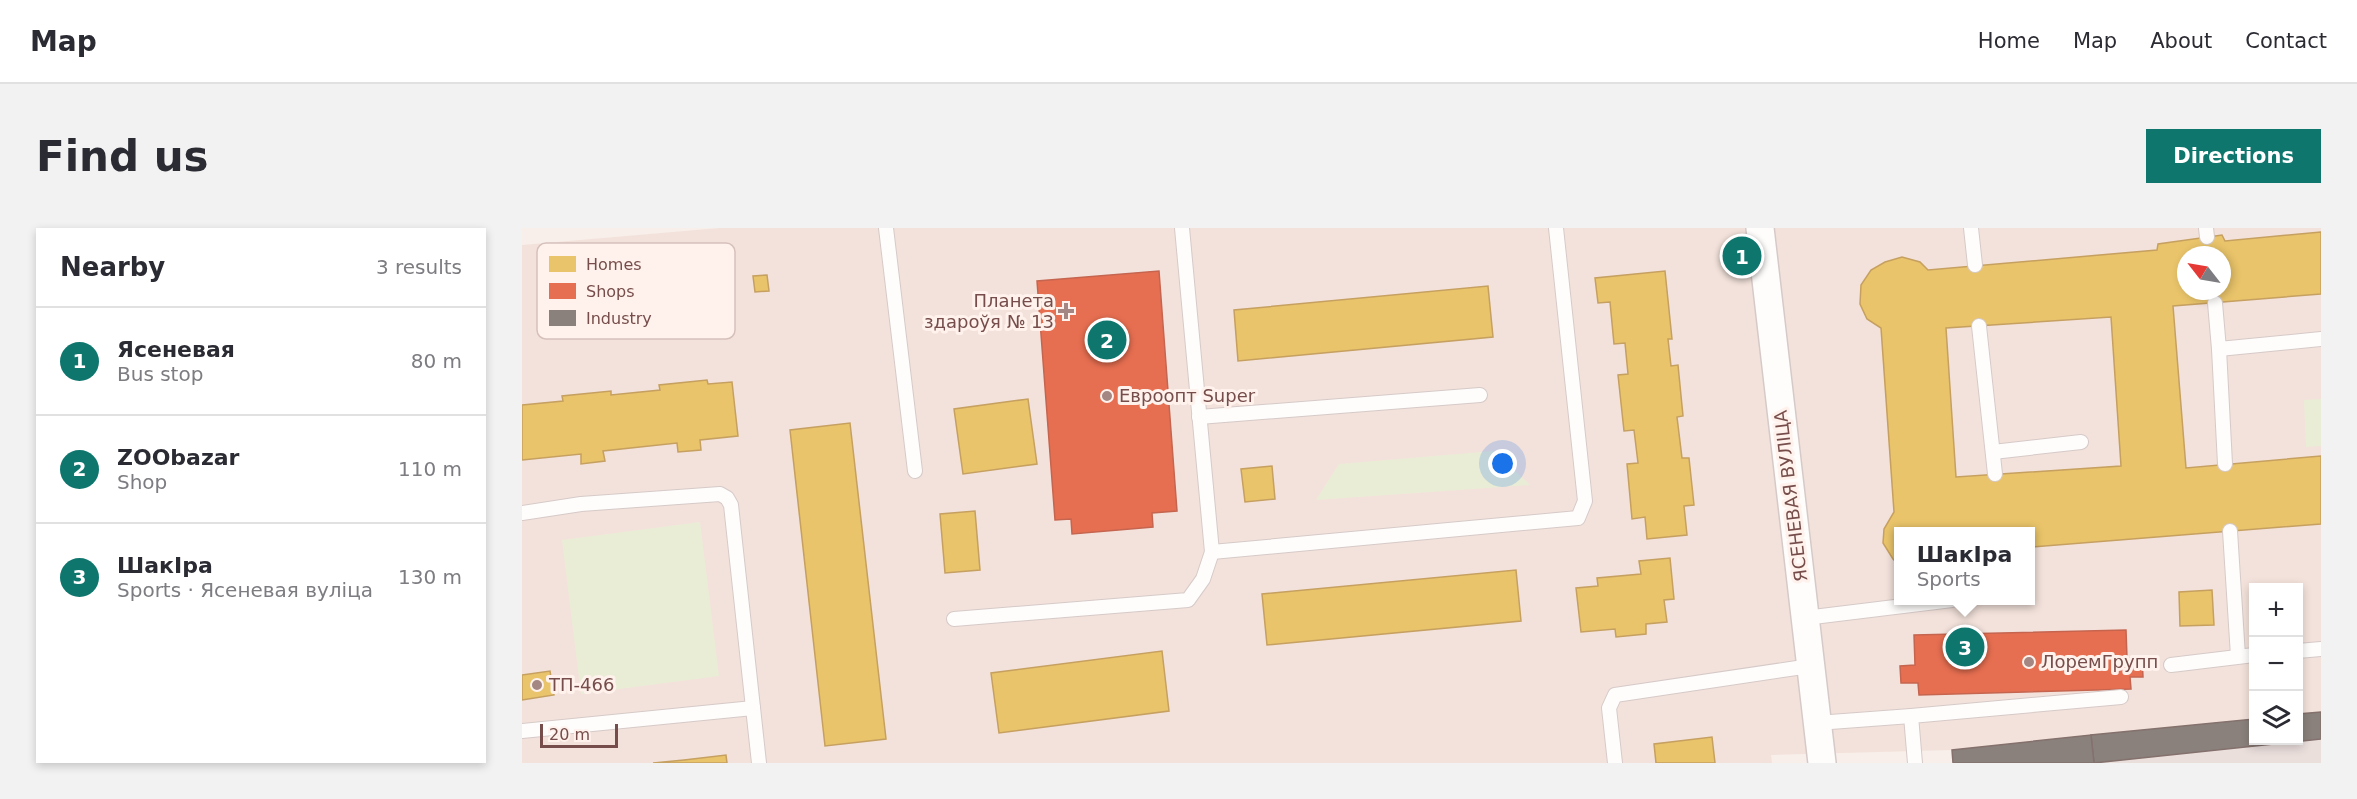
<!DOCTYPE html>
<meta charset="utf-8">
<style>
:root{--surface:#fff;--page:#f2f2f3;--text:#2b2b33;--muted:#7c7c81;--line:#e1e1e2;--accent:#0f766e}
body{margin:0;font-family:"DejaVu Sans",sans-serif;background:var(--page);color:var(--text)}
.controls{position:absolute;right:18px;bottom:18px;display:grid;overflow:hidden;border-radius:0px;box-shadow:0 3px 9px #0003}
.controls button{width:54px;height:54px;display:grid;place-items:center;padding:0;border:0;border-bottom:2px solid var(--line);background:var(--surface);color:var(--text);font:30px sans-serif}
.compass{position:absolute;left:1655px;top:18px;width:54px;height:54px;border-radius:50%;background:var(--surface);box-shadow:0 3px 9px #0003;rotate:301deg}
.scale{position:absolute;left:18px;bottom:15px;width:78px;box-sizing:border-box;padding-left:6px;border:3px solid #764d4a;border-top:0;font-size:16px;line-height:21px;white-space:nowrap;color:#764d4a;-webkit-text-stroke:4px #fff2ed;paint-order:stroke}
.you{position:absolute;left:981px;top:236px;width:21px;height:21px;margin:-15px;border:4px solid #fff;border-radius:50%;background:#1a73e8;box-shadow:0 0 0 9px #1a73e833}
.badge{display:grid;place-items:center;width:39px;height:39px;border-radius:50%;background:var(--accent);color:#fff;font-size:20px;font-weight:700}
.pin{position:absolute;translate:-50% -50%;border:3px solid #fff;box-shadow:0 2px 6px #0006}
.popup{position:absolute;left:1372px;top:299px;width:141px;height:78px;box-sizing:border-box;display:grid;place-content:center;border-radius:0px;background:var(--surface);filter:drop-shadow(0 2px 4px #0005);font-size:20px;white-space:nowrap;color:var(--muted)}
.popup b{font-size:22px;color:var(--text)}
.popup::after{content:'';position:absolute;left:50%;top:100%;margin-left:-12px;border:12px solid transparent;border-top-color:var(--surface)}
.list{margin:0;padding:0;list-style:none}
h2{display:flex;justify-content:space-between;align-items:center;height:78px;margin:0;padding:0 24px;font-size:26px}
h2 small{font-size:20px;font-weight:400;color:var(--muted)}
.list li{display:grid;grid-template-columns:39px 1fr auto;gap:18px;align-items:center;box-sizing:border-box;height:108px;padding:0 24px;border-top:2px solid var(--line)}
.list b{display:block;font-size:22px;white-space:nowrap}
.list p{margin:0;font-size:20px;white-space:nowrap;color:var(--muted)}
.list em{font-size:20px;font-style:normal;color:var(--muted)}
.icon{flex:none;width:33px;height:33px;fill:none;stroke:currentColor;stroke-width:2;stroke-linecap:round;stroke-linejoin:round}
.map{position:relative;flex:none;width:1799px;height:535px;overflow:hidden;border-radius:0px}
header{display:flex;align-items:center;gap:36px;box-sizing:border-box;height:84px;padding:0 30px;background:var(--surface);border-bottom:2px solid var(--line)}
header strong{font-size:28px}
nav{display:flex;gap:33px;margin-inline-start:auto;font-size:21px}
.intro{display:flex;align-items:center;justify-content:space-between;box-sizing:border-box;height:144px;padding:0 36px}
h1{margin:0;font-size:42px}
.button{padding:15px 27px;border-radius:0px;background:var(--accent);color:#fff;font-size:21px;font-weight:700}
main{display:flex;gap:36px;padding:0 36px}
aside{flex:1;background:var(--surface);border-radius:0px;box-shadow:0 3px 9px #0003}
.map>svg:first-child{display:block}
</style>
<header>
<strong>Map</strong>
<nav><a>Home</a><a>Map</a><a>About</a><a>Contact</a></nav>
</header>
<div class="intro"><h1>Find us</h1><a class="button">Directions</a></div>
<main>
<aside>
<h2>Nearby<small>3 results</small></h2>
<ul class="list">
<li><span class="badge">1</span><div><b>Ясеневая</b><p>Bus stop</p></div><em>80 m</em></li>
<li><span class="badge">2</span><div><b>ZOObazar</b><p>Shop</p></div><em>110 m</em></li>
<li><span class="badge">3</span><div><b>ШакІра</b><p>Sports · Ясеневая вуліца</p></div><em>130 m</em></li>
</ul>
</aside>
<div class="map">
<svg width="1799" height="535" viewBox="0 0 1799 535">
<rect width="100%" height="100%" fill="#f8efeb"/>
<path fill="#f3e2db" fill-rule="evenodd" d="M197 0H1799V484L1777 486 1776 359H1732L1731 491 1430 522 1249 527 1250 535H0V17ZM1664 27H1700V63H1664ZM1377 304H1509V372H1377Z"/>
<polygon fill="#ebdfdc" points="1799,484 1799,535 1431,535 1430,522 1731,491 1732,512 1776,512"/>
<g fill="#eaedd6">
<polygon points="1799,171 1799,218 1784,219 1782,172"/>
<polygon points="972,223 1008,257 794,272 817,236"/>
<polygon points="178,294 197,448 59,466 40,312"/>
</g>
<g fill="#e9c46a" stroke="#c6a060" stroke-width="1.5" fill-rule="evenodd">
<path d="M1799 4V66L1651 78 1664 240 1799 228V296L1509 319V304H1377V337L1371 331 1361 315 1362 301 1372 284 1359 100 1345 91 1338 76 1339 57 1349 42 1363 34 1380 29 1398 34 1406 42 1635 22 1636 16 1700 7 1703 13ZM1664 27H1700V63H1664ZM1589 89 1599 238 1434 249 1424 100Z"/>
<polygon points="1143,43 1150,111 1146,111 1149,138 1156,137 1161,188 1155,189 1160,230 1167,230 1172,277 1162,278 1165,307 1125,311 1123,289 1110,291 1105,236 1116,235 1112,202 1102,203 1096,147 1106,146 1103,115 1092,116 1088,74 1076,75 1073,50"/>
<polygon points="245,47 247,63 233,64 231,48"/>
<polygon points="966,58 971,109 716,133 712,82"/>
<polygon points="185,152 186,156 210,154 216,208 178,212 179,222 156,224 155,215 81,223 83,233 59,236 59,226 0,232 0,177 41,173 40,168 89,163 89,167 138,162 137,157"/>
<polygon points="506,171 515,236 441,246 432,181"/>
<polygon points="328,195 364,511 303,518 268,202"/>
<polygon points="750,238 753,271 723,274 719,241"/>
<polygon points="453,283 458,342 423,345 418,286"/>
<polygon points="1148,330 1152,371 1142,372 1145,394 1124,396 1124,406 1094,409 1093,401 1059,404 1054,360 1076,358 1075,350 1119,346 1117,333"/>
<polygon points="994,342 999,393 745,417 740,366"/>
<polygon points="1690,362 1692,397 1658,398 1657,364"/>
<polygon points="640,423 647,483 477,505 469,445"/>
<polygon points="28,443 32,467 0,472 0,447"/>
<polygon points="1190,509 1193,535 1134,535 1132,516"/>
<polygon points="204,527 205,535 131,535 162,532"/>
</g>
<g fill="#e76f51" stroke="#c5654f" stroke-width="1.5">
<polygon points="637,43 655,283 630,285 631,299 550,306 549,291 533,292 515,53"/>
<polygon points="1604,402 1605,430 1620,429 1621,449 1608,449 1609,461 1397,467 1396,455 1379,455 1378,438 1393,437 1392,407"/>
</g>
<g fill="#8a817c" stroke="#84716d" stroke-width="1.5">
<polygon points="1799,484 1799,511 1572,535 1569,507 1732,491 1732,512 1776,512 1776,486"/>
<polygon points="1569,507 1572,535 1431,535 1430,522"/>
</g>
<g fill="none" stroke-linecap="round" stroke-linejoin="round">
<defs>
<g id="service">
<polyline points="364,0 393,243"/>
<polyline points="660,0 690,324 1056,290 1063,273 1034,0"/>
<polyline points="1449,0 1453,37"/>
<polyline points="1684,0 1685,9"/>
<polyline points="1693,75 1697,121 1799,111"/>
<polyline points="1457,98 1473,246"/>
<polyline points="1697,121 1703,236"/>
<polyline points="677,189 958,167"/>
<polyline points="1471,224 1559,214"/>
<polyline points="0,285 59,276 198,266 205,270 209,277 237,535"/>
<polyline points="1708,303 1716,428"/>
<polyline points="1283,390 1430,372"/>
<polyline points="432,391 666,372 681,351 690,324"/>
<polyline points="1776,423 1799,421"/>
<polyline points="1649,437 1732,427"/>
<polyline points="1295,495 1389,488"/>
<polyline points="0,503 231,480"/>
<polyline points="1093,535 1087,480 1093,467 1288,438"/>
<polyline points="1393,535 1389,488 1599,469"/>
</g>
<polyline id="minor" points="1238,0 1300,535"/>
</defs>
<use href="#service" stroke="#d6cac8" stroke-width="16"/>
<use href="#minor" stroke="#d6cac8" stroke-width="30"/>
<use href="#service" stroke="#fefdfc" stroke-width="14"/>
<use href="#minor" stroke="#fefdfc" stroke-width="27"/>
</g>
<g fill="#a48682" stroke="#fff2ed" stroke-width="2">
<path d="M541 74h6v6h6v6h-6v6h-6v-6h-6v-6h6z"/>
<circle cx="585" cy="168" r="6"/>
<circle cx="1507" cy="434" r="6"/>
<circle cx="15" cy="457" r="6"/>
</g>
<g text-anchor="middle" stroke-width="6" stroke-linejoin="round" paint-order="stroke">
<g font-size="18" fill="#764d4a" stroke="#fff2ed" text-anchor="start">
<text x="532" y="79" text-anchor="end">Планета<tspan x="532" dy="21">здароўя № 13</tspan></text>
<text x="597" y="174">Евроопт Super</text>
<text x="1519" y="440">ЛоремГрупп</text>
<text x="27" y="463">ТП-466</text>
</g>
<g font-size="18" fill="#764d4a" stroke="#fff2ed">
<text transform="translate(1269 268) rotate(-97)" y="6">ЯСЕНЕВАЯ ВУЛІЦА</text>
</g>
</g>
<rect x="15" y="15" width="198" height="96" rx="9" fill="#fff2ed" stroke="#d6c0bc" stroke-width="1.5"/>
<rect x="27" y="28" width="27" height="16" fill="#e9c46a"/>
<rect x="27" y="55" width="27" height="16" fill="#e76f51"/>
<rect x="27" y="82" width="27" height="16" fill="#8a817c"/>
<g font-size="16" fill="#764d4a">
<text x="64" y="42">Homes</text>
<text x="64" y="69">Shops</text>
<text x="64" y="96">Industry</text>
</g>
</svg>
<div class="controls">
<button>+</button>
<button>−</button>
<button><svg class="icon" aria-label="layers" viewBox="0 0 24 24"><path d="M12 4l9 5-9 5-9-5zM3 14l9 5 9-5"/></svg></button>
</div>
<svg class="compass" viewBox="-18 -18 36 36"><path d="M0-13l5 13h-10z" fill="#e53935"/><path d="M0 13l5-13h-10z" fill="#7c7c81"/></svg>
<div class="scale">20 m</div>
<div class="you"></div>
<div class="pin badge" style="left:1220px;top:28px">1</div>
<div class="pin badge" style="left:585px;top:112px">2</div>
<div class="pin badge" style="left:1443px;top:419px">3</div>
<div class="popup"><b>ШакІра</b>Sports</div>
</div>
</main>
